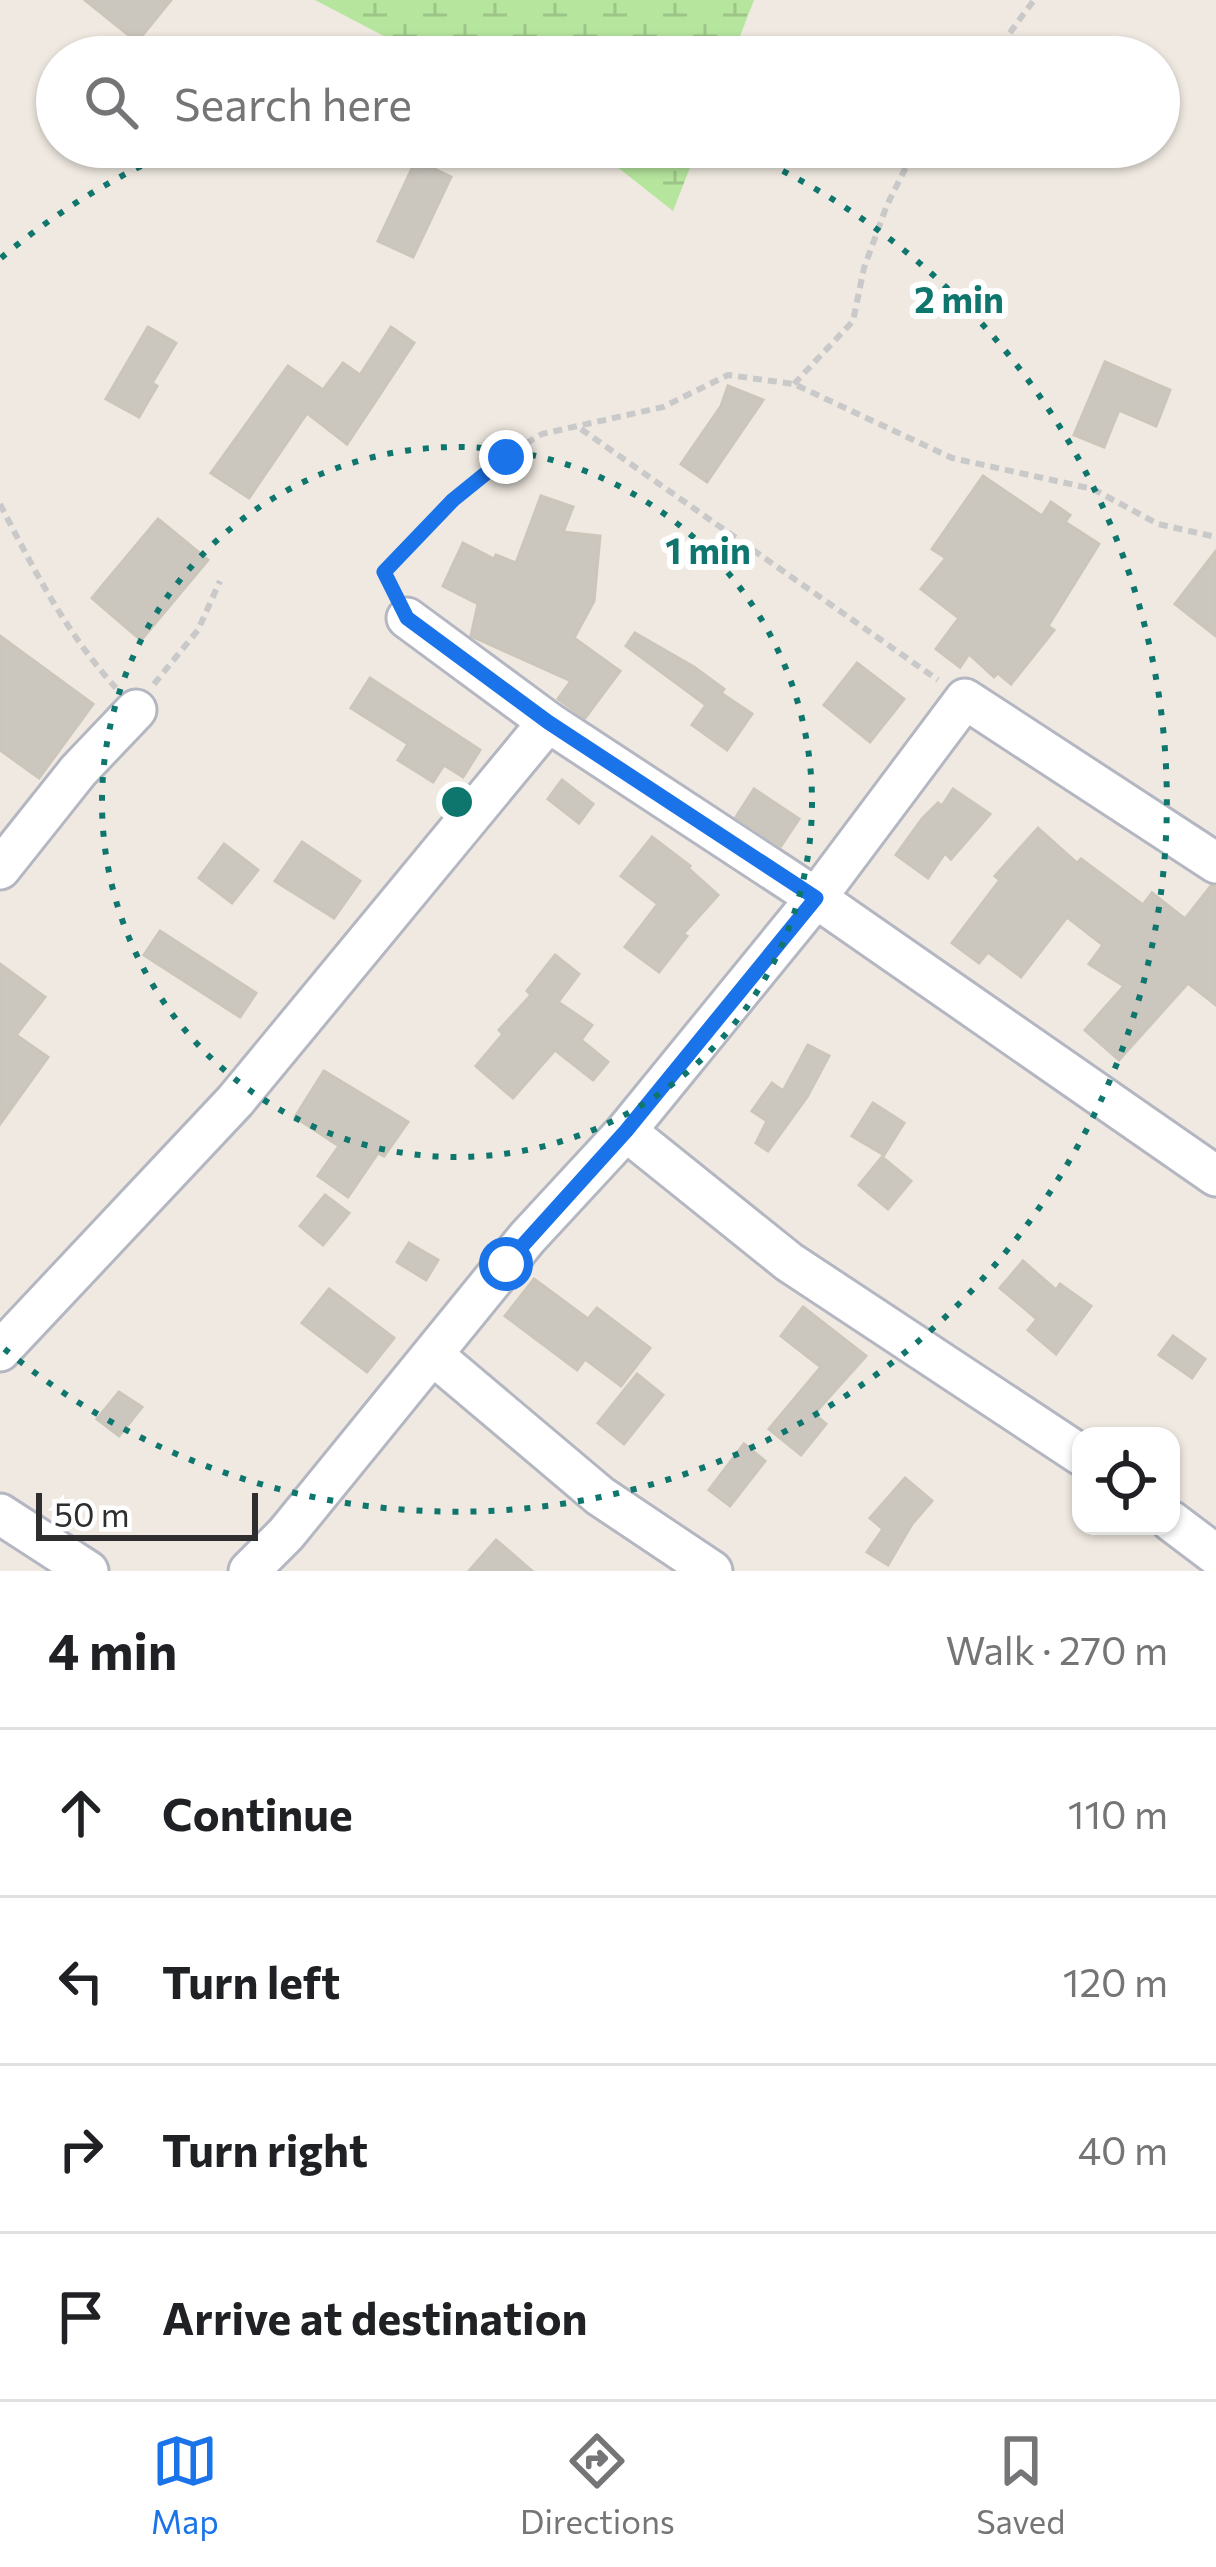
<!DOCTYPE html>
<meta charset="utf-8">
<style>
:root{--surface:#fff;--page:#f6f6f6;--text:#202124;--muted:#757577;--line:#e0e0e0;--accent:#1a73e8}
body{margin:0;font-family:Commissioner,sans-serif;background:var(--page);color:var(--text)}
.controls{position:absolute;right:36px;bottom:36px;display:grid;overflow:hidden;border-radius:24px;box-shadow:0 3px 9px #0004}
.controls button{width:108px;height:108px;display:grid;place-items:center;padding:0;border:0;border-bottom:3px solid var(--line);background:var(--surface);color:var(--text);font:60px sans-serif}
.scale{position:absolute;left:36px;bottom:30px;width:222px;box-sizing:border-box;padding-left:12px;border:6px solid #2e2e2e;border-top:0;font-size:33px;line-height:42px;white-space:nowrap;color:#2e2e2e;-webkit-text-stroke:9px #fff;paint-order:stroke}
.stop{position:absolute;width:36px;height:36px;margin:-27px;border:9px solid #1a73e8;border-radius:50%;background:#fff}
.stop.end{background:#1a73e8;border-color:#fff;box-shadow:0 3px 12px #0008}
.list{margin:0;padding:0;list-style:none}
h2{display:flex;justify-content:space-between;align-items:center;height:156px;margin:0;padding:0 48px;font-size:51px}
h2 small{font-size:39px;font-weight:400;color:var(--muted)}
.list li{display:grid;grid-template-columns:78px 1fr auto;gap:36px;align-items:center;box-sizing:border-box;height:168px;padding:0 48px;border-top:3px solid var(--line)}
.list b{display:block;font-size:45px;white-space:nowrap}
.list em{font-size:39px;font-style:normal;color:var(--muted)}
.icon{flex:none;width:66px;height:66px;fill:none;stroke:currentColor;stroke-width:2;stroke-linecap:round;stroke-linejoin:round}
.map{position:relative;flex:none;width:1216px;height:1571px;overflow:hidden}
.search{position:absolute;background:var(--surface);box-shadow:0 3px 9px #0004;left:36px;right:36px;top:36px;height:132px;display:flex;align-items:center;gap:30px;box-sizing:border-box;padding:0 42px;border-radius:66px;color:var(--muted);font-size:45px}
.sheet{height:828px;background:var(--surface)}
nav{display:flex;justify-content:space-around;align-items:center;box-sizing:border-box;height:168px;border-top:3px solid var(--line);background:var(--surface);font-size:33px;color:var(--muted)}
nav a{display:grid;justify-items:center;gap:6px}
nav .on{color:var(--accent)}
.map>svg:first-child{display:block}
</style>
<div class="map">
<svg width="1216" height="1571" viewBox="0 0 1216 1571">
<defs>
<pattern id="wetland-marsh" width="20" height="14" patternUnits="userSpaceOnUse" patternTransform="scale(3)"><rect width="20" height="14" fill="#b6e59e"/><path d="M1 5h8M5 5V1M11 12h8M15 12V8" fill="none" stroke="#9dc588"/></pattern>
</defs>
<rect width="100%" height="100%" fill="#efe9e1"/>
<g fill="url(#wetland-marsh)">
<polygon points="315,0 754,0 732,57 424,57"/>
<polygon points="592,147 698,147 673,211"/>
</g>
<g fill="#cbc7bf" stroke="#cbc5ba" stroke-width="3">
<polygon points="85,0 171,0 137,42"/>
<polygon points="416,160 451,177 413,257 378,241"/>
<polygon points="148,327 176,343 152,383 157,386 139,417 106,399"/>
<polygon points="391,327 414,343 347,444 307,413 249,498 211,473 288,366 323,390 343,363 360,375"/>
<polygon points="1105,362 1170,390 1156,426 1119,410 1104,447 1074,435"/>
<polygon points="728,386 763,400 707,482 681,464 721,406"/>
<polygon points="983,476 1042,516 1051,502 1070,515 1065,522 1099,544 1048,626 1054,630 1011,684 998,673 994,677 969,654 960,667 936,649 959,618 921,589 946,558 932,549"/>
<polygon points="541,496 573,507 563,532 600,536 594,601 574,638 620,671 585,718 558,699 571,681 471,636 478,604 443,586 463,543 494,559 496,555 516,563"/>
<polygon points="158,519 208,560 141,640 92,598"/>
<polygon points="1216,551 1216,636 1175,604"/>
<polygon points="635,633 694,667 724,689 721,693 752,714 727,750 692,725 706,705 626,646"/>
<polygon points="0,636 93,704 39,778 0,750"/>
<polygon points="857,663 904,699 870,742 824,705"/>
<polygon points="370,678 480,750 463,777 444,765 433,782 398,760 408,744 351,708"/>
<polygon points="562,780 593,804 579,823 548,799"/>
<polygon points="754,789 799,819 781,846 736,817"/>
<polygon points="953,789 990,814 951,859 945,853 928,878 896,855 922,819 938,803 942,806"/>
<polygon points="1038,828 1077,863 1081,859 1143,905 1152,893 1185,919 1211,886 1216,887 1216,1005 1188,983 1119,1060 1085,1030 1124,986 1089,964 1103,945 1067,917 1021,977 988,952 979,963 952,943 1000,880 995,876"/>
<polygon points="652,837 690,866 688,868 718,895 683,934 687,936 659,972 625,947 658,904 621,876"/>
<polygon points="302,842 360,881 334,918 275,881"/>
<polygon points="224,844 258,870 232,903 199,878"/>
<polygon points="160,931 256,993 240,1017 144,955"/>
<polygon points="555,955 579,974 558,1002 592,1025 581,1040 608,1062 593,1080 555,1050 513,1098 476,1066 503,1034 499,1030 531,995 527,991"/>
<polygon points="0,964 45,997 16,1035 48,1057 0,1124"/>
<polygon points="808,1045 829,1056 807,1097 768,1151 756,1143 767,1121 752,1111 772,1083 783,1091"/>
<polygon points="324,1071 408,1122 384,1156 378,1153 348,1197 318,1176 339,1146 295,1117"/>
<polygon points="873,1103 904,1123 884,1155 852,1136"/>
<polygon points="882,1157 911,1181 888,1209 859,1185"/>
<polygon points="325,1195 349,1213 323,1245 300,1226"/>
<polygon points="409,1243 438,1260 426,1280 397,1262"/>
<polygon points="1023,1261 1056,1290 1060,1284 1091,1306 1056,1354 1028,1330 1037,1319 1000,1288"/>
<polygon points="534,1279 588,1319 597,1308 650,1348 621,1386 585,1359 577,1370 505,1316"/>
<polygon points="329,1289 394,1338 367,1372 302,1323"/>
<polygon points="803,1307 866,1356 814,1414 826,1424 801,1455 769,1429 821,1367 781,1336"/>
<polygon points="1173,1336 1205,1359 1192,1378 1159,1355"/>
<polygon points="637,1374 663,1395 624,1444 598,1423"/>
<polygon points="119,1392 142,1407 119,1436 97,1419"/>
<polygon points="744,1444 765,1461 730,1506 709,1490"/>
<polygon points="905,1478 932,1501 912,1524 888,1565 867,1552 883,1529 870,1518"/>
<polygon points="496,1540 532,1571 469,1571"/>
</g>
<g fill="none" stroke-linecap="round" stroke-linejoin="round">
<defs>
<g id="minor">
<polyline points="407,618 548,722 816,898 1216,1176"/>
<polyline points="0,869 78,771 136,710"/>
<polyline points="626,1131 789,1262 1081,1455"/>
<polyline points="0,1351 235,1101 548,722"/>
<polyline points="433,1355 600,1496 712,1571"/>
<polyline points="0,1514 88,1571"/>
<polyline points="1171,1521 1216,1555"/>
<polyline points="249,1571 286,1534 527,1238 626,1131 816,898 965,699 1216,863"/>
</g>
</defs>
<use href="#minor" stroke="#b4b7c1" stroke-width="45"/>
<g stroke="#c9c9c9" stroke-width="6" stroke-dasharray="9 6" stroke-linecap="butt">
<polyline points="992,57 1034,0"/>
<polyline points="794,384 853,321 864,268 887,205 916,147"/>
<polyline points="581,429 938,680"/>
<path d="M0 504C34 570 66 633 116 688"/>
<polyline points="391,588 384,572 453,500 505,456 542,434 663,407 728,375 794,384 952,458 1093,489 1158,524 1216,537"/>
<polyline points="154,684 198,630 220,581"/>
</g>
<use href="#minor" stroke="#fff" stroke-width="39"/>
</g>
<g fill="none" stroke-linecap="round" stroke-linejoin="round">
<polyline stroke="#1a73e8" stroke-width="15" points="506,457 453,500 384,572 407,618 548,722 816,898 626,1131 506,1264"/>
</g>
<g fill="none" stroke="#0f766e" stroke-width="6" stroke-dasharray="6 12">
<circle cx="457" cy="802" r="355"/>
<path d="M1 258A710 710 0 0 1 180 148M734 148A710 710 0 1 1 1 1346"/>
</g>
<circle cx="457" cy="802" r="18" fill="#0f766e" stroke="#fff" stroke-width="6"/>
<g font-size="36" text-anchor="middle" font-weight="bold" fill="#0f766e" stroke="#fff" stroke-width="12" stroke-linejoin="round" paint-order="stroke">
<text x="959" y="313">2 min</text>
<text x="708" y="564">1 min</text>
</g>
</svg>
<div class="controls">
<button><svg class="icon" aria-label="locate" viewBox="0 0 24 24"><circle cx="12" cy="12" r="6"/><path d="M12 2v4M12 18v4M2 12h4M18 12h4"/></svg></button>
</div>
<div class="scale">50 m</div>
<div class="stop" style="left:506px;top:1264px"></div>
<div class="stop end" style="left:506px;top:457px"></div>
<div class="search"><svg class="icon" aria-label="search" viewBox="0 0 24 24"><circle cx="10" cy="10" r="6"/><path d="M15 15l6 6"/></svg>Search here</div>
</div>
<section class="sheet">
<h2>4 min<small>Walk · 270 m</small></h2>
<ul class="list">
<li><svg class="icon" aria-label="ahead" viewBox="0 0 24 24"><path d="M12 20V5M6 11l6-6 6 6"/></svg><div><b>Continue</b></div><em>110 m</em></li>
<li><svg class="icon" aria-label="left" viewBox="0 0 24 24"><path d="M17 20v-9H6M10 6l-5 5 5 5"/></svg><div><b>Turn left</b></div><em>120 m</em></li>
<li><svg class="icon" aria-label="right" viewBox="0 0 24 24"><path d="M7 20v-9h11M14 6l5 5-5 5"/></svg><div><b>Turn right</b></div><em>40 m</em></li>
<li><svg class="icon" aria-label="arrive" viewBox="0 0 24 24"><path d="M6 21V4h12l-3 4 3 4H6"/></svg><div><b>Arrive at destination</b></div></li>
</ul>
</section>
<nav>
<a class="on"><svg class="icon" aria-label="map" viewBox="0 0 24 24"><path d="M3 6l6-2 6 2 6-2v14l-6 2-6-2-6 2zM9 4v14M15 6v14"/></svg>Map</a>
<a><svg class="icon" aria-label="directions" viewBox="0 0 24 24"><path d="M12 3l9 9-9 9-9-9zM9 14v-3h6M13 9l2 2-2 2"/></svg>Directions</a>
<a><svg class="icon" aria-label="saved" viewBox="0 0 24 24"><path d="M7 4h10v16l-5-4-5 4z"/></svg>Saved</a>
</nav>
